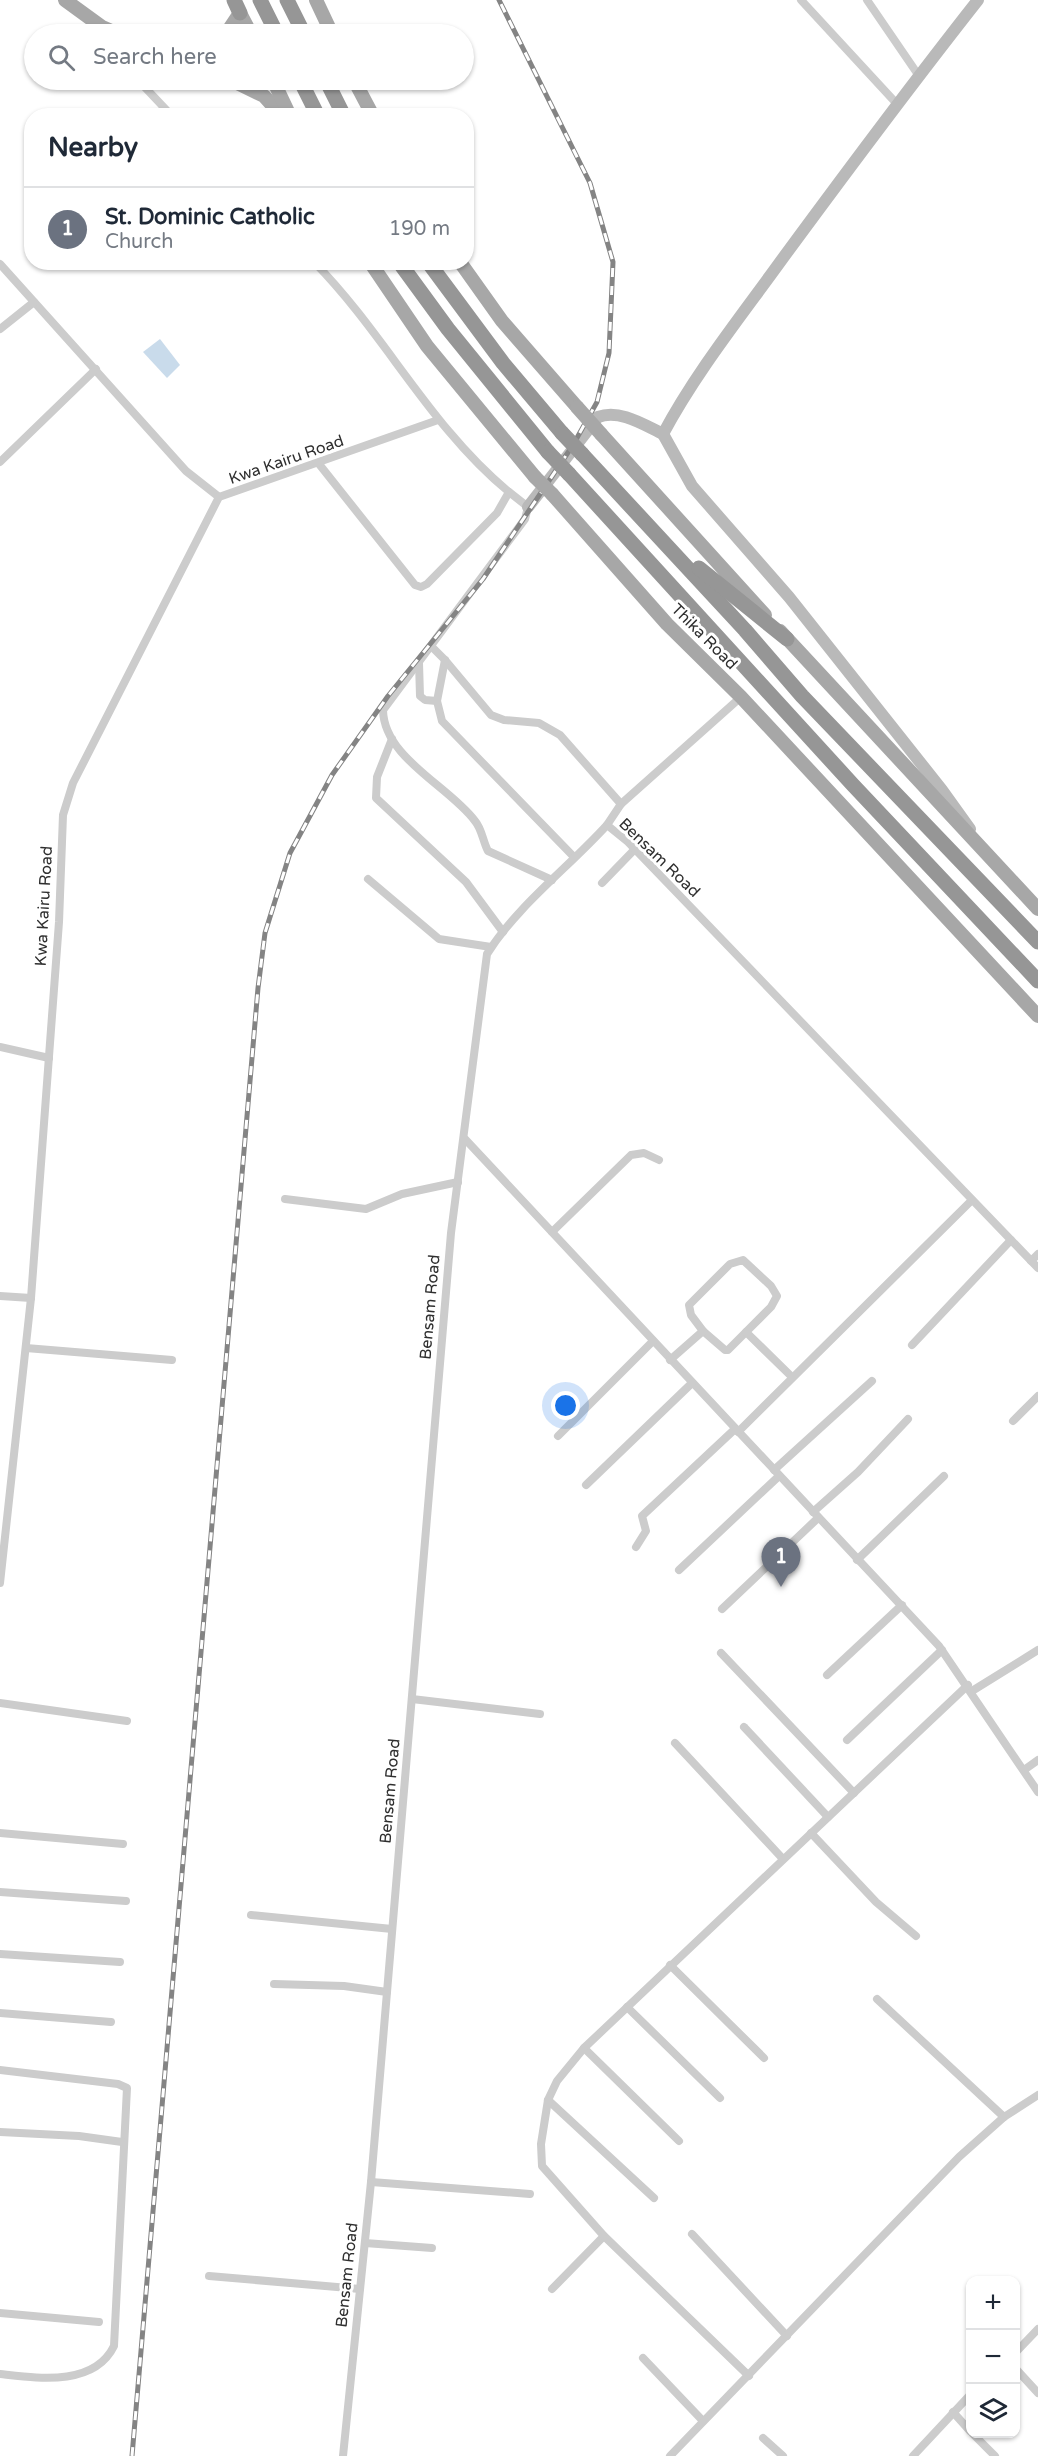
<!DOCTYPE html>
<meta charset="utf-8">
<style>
:root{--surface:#fff;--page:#f6f6f7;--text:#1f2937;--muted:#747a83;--line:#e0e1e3;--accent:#b45309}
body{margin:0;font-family:"Varela Round",sans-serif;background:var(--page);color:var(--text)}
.controls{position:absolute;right:18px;bottom:18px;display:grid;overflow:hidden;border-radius:12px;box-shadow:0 2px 4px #0004}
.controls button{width:54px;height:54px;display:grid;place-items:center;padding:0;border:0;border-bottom:2px solid var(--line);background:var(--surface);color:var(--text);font:30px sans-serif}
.you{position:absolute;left:566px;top:1406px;width:21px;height:21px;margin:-15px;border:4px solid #fff;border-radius:50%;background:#1a73e8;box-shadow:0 0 0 9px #1a73e833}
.badge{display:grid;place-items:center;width:39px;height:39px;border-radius:50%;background:var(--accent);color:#fff;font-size:20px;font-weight:700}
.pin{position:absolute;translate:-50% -50px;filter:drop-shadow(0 2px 3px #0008)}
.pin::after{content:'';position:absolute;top:32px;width:21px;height:18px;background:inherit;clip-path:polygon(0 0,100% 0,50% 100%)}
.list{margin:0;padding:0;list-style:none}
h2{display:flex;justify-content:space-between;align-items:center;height:78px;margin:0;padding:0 24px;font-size:26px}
h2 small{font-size:20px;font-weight:400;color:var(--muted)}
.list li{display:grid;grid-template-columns:39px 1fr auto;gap:18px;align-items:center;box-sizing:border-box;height:84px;padding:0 24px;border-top:2px solid var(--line)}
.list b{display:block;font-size:22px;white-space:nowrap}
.list p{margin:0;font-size:20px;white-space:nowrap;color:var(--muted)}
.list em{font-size:20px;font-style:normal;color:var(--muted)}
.icon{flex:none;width:33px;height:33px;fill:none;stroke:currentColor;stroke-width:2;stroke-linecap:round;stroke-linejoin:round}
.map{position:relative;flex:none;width:1038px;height:2456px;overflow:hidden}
.search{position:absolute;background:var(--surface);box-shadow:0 2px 4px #0004;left:24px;top:24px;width:450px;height:66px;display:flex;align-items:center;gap:15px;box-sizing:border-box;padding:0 21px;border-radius:33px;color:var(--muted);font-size:22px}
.panel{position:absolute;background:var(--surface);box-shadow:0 2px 4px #0004;left:24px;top:108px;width:450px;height:162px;border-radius:24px}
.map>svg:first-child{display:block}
</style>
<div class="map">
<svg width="1038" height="2456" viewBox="0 0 1038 2456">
<rect width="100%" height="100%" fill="#fff"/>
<polygon fill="#c9dbeb" points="160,339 180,365 167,378 143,352"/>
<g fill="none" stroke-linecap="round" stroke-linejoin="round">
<g stroke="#ccc" stroke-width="8">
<polyline points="801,0 897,104"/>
<polyline points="867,0 919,76"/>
<polyline points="138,80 172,116"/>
<path d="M314 262C385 334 430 427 509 492L497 513 427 584 421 587 415 585 319 464"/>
<polyline points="0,264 186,471 219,497"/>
<polyline points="0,329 34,302"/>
<polyline points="0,462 96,369"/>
<path d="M509 492 528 507 525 519 383 710C384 758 449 786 475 821 482 829 483 842 488 851L552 880"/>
<polyline points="431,646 445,660 491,715 504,720 539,723 560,735 621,804 607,825"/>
<polyline points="445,660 437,701 442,721 573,856"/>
<polyline points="419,663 420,696 425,700 437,701"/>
<polyline points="392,739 377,777 376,798 466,882 503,932"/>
<polyline points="621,804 741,697"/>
<polyline points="368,879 439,939 491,947"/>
<polyline points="602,883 635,849"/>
<polyline points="0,1047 49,1058"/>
<polyline points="465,1139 939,1646 1038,1792"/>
<polyline points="285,1199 366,1209 402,1194 458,1182"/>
<polyline points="552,1232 631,1155 644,1153 659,1160"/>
<polyline points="1031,1261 1038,1254"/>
<polyline points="0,1296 31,1298"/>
<polyline points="703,1331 725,1350 728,1350 746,1332"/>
<polyline points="912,1345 1011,1240"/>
<polyline points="26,1348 172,1360"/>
<polyline points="670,1360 703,1331 691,1315 689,1305 730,1264 743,1260 771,1286 777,1296 771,1307 746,1332 792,1377"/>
<polyline points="1013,1421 1038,1396"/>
<polyline points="738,1432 972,1200"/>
<polyline points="558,1436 653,1341"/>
<polyline points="774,1470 872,1381"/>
<polyline points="586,1485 692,1383"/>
<polyline points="813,1512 858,1472 908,1419"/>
<polyline points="636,1547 646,1531 642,1516 735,1429"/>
<polyline points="857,1560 944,1476"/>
<polyline points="679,1570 779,1476"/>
<polyline points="0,1583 31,1298 59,922 63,815 73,783 219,497 438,420"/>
<polyline points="722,1609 818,1518"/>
<polyline points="721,1653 854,1793"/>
<polyline points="827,1675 902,1605"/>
<polyline points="972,1691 1038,1650"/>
<polyline points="412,1699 540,1714"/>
<polyline points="0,1703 127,1721"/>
<polyline points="744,1727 828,1817"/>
<polyline points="847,1740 942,1650"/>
<polyline points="675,1743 783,1859"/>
<polyline points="1024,1770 1038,1760"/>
<polyline points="0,1833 123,1844"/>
<polyline points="811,1833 876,1902 916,1936"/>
<polyline points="0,1892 126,1901"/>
<polyline points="251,1915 392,1929"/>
<polyline points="0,1954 120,1962"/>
<polyline points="670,1965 764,2058"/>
<polyline points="274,1984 344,1986 387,1992"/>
<polyline points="877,1999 1004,2117"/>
<polyline points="627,2007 720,2098"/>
<polyline points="0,2013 111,2022"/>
<polyline points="584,2048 679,2141"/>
<path d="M0 2070 118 2084 127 2088 114 2346C94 2387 37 2378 0 2374"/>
<polyline points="548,2100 654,2198"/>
<polyline points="0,2132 79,2136 122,2142"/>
<polyline points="371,2182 530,2194"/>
<polyline points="692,2234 787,2336"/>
<polyline points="365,2243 432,2248"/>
<polyline points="209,2276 360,2289"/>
<polyline points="552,2289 604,2236"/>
<polyline points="0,2313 99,2322"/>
<polyline points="1016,2352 1038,2329"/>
<polyline points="643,2358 703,2421"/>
<polyline points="1016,2369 1038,2393"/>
<polyline points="749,2376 604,2236 542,2166 541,2144 548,2100 557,2081 584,2048 968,1685"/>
<polyline points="953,2412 970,2431"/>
<polyline points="973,2434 995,2456"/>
<polyline points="763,2438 783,2456"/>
<path d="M343 2456 371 2182 451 1233 487 954C518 905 568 868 607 825L628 842 1038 1268"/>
<polyline points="670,2456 959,2157 1004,2117 1038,2095"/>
<polyline points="913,2456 970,2395"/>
</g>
<g stroke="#b9b9b9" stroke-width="12">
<path d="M528 507 598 417C620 409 644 425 663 434"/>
<path d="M970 829 942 790 789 597 692 486 663 434C696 372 742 315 783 258 847 171 911 85 978 0"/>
</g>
<g stroke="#a7a7a7" stroke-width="14">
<polyline points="65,0 102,27 118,34"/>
<polyline points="316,0 332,34"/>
<polyline points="240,13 251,34"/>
<polyline points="226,34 240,13"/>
<polyline points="231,80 264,96 282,116"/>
<polyline points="273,80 290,116"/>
<polyline points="354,80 373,116"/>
<polyline points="370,262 427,346 535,477"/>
<polyline points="460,262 502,321 577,407"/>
<polyline points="601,434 765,615"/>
<polyline points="552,494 667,624 741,697 1038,1016"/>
<polyline points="780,631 1038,909"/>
</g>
<g stroke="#969696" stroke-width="15">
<polyline points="234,0 240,13"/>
<polyline points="260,0 277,34"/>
<polyline points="287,0 304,34"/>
<polyline points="300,80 318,116"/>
<polyline points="326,80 344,116"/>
<polyline points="399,262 448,329 548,452"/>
<polyline points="428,262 503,363 562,433"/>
<polyline points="582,454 745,630 802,696 1038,942"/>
<polyline points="569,474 853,785 1038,981"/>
<polyline points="699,568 787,639"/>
</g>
<defs>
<polyline id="rail" points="132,2456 258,988 265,933 290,853 332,775 388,696 483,579 573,445 597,402 609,353 613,262 590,183 499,0"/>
</defs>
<use href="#rail" stroke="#848484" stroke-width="5"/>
<use href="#rail" stroke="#fff" stroke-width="3" stroke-dasharray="9" stroke-linecap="butt"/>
<g stroke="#a7a7a7" stroke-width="14">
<polyline points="577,407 601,434"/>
<polyline points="535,477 552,494"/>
</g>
<g stroke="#969696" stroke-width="15">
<polyline points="562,433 582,454"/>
<polyline points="548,452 569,474"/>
</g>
</g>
<g text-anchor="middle" stroke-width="6" stroke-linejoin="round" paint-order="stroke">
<g font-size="16" fill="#2f2f2f" stroke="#fff">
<text transform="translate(286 459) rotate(-19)" y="6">Kwa Kairu Road</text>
<text transform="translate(705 636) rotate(45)" y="6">Thika Road</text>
<text transform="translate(660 857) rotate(44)" y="6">Bensam Road</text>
<text transform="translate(43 906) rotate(-87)" y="6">Kwa Kairu Road</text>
<text transform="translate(429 1307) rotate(-85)" y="6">Bensam Road</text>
<text transform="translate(389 1791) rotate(-85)" y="6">Bensam Road</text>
<text transform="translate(346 2275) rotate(-84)" y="6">Bensam Road</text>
</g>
</g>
</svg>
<div class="controls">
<button>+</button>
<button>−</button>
<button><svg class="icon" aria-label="layers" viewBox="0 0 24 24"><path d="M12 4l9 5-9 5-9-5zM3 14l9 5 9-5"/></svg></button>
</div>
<div class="you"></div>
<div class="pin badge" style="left:781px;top:1587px;background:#6b7280">1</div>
<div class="search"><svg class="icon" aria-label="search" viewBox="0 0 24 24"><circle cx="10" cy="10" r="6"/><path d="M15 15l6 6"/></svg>Search here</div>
<section class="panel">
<h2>Nearby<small></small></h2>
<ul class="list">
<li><span class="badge" style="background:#6b7280">1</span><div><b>St. Dominic Catholic</b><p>Church</p></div><em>190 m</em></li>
</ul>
</section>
</div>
